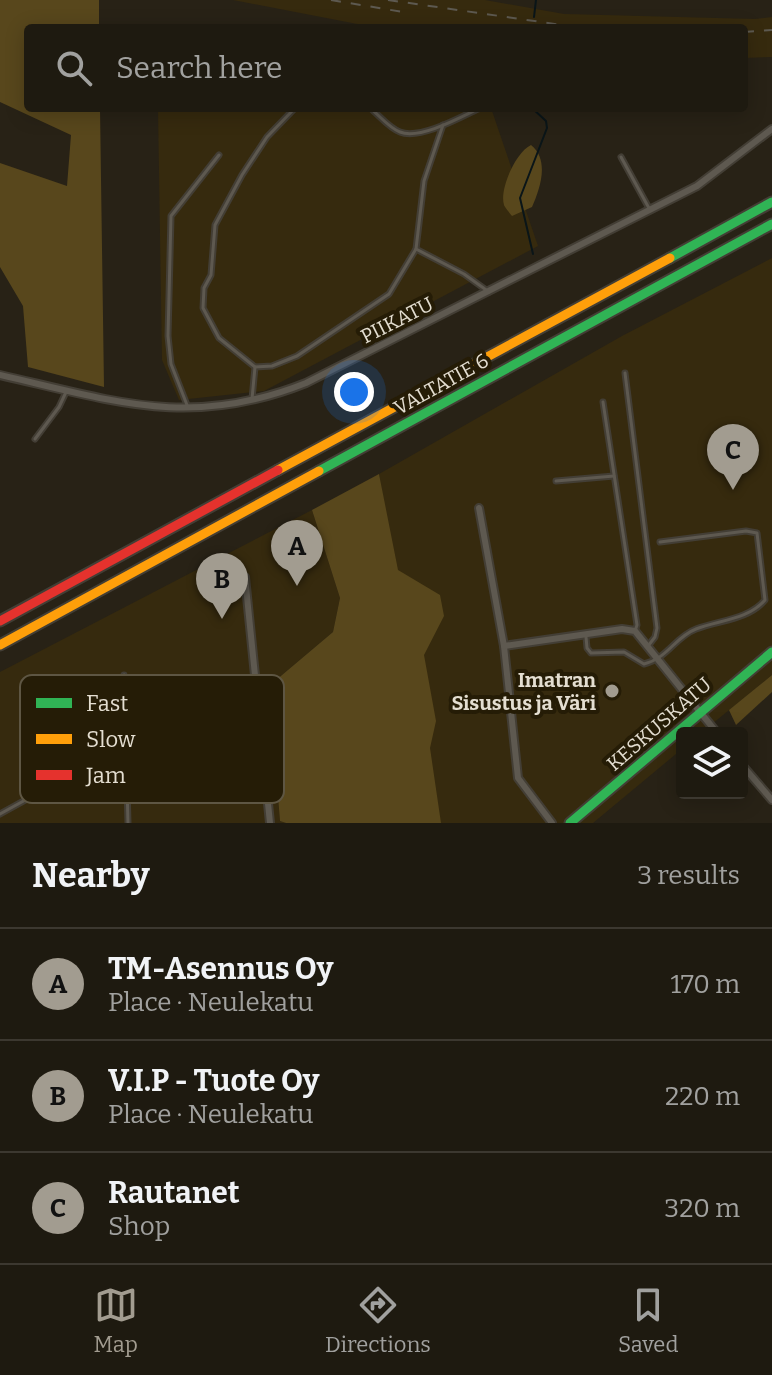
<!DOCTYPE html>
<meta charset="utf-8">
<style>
:root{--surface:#1e1a10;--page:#2b271e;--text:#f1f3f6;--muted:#a1a19f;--line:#3c3830;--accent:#a29c90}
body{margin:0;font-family:Bitter,serif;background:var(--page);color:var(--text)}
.controls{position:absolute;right:24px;bottom:24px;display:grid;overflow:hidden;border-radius:8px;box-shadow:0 4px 20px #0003}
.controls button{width:72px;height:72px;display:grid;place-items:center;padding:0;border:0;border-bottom:2px solid var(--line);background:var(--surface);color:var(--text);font:40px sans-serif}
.you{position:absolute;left:354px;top:392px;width:28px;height:28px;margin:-20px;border:6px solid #fff;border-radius:50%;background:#1a73e8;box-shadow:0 0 0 12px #1a73e833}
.badge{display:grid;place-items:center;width:52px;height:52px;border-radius:50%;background:var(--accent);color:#111;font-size:26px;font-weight:700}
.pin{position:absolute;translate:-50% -66px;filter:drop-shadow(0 2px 4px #0008)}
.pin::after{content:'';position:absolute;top:42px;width:28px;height:24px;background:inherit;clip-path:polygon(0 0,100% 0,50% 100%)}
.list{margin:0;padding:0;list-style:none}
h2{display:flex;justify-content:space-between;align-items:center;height:104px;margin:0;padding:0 32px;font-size:34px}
h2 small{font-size:26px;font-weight:400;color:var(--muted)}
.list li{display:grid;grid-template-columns:52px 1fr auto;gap:24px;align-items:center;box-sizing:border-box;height:112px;padding:0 32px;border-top:2px solid var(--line)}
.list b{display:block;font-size:30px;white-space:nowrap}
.list p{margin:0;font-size:26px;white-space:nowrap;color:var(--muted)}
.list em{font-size:26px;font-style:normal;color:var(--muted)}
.icon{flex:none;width:44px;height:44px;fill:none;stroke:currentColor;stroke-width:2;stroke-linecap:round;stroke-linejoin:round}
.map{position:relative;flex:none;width:772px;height:823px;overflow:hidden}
.search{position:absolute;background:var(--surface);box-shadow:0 4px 20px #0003;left:24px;right:24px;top:24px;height:88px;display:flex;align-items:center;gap:20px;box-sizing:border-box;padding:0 28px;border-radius:8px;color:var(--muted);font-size:30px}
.sheet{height:440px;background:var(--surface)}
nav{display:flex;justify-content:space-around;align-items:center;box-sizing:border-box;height:112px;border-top:2px solid var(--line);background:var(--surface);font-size:22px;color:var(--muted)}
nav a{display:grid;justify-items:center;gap:4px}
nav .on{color:var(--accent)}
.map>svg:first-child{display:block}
</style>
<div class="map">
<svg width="772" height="823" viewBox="0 0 772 823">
<rect width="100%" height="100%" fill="#282216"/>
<g fill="#362a0e">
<polygon points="233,0 485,0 564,14 755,19 772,17 772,57 744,58 744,28 378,28"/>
<polygon points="158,108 491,108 538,246 264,391 179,400 162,360"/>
<polygon points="772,258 772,675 701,733 682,733 682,749 593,823 440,823 379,474 622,336"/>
<polygon points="312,510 340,598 333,632 269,686 280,821 286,823 0,823 0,672"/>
</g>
<g fill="#58471c">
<polygon points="0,0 99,0 99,28 28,28 28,108 100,108 104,387 28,367 23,306 0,267 0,163 67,186 71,135 0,102"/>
<path d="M531 145C550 160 540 189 532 207L512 216C511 215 504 206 504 205 499 189 516 152 531 145Z"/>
<polygon points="379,474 398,570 440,595 444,616 424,655 436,721 430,748 441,823 286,823 280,821 269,686 333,632 340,598 312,510"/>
<polygon points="772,675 772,692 736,725 729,710"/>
</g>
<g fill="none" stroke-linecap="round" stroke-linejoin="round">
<g stroke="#0a1518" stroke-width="2">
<polyline points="534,17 536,0"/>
<polyline points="532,108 546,121 547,128 520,198 533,254"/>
</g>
<defs>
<g id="lane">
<path d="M370 108C379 115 389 128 400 132 420 140 461 117 480 108"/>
<polyline points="621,157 650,210"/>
<polyline points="416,249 464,274 489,292"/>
<polyline points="255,367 272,366 297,356 389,294 416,249 424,181 443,125"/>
<polyline points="625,373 657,628 655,637 648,646"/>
<polyline points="252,399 255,367 219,338 203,308 204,288 211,275 215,225 242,175 267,137 295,108"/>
<polyline points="603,402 637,625 635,631"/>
<polyline points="187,405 171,364 168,336 171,216 219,155"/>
<polyline points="35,439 59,407 67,390"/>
<polyline points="556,481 614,476"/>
<path d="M586 637 587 648 591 653 624 652 644 664C668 658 675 637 696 629 719 620 748 620 765 600L757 533 746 531 660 542"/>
<polyline points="124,675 128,823"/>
<polyline points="0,814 38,793 53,791"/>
</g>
<g id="street">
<path d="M0 375C114 401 191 429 306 383L697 186 772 129"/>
<polyline points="479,508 504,646 518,778 552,823"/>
<polyline points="245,577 270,823"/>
<polyline points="504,646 622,629 635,631 717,733"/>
<polyline points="742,765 772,800"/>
</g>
<g id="fast">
<polyline points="670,258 772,202"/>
<polyline points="319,471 772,224"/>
<polyline points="570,823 772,652"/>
</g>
<g id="slow">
<polyline points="278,470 670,258"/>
<polyline points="0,645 319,471"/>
</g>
<polyline id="jam" points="0,621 278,470"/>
</defs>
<use href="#lane" stroke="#433e35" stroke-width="7"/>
<use href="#street" stroke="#433e35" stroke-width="10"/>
<use href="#fast" stroke="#433e35" stroke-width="13"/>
<use href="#slow" stroke="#433e35" stroke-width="13"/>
<use href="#jam" stroke="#433e35" stroke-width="13"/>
<use href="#lane" stroke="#5e5950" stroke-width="3"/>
<use href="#street" stroke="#5e5950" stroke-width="6"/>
<use href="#fast" stroke="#30b455" stroke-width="9"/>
<use href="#slow" stroke="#ff9f0a" stroke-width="9"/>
<use href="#jam" stroke="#e5322d" stroke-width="9"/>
<g stroke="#5d5950" stroke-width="2" stroke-dasharray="10 10" stroke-linecap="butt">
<polyline points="331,0 403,12"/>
<polyline points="388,0 583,28"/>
<polyline points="744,32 772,30"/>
</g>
</g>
<circle fill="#a29c90" stroke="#251c06" stroke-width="3" cx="612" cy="691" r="8"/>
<g text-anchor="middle" stroke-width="8" stroke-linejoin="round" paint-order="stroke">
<g font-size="20" fill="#e4ded1" stroke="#251c06">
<text transform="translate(397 320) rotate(-27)" y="7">PIIKATU</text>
<text transform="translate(441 384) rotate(-29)" y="7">VALTATIE 6</text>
<text transform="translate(659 724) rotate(-41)" y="7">KESKUSKATU</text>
</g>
<g font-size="20" font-weight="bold" fill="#e4ded1" stroke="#251c06" text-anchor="end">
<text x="596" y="687">Imatran<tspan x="596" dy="23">Sisustus ja Väri</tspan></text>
</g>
</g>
<rect x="20" y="675" width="264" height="128" rx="12" fill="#251c06" stroke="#5e5643" stroke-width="2"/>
<rect x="36" y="698" width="36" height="10" fill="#30b455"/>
<rect x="36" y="734" width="36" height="10" fill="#ff9f0a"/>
<rect x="36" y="770" width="36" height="10" fill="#e5322d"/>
<g font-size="22" fill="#e4ded1">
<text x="86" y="711">Fast</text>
<text x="86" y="747">Slow</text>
<text x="86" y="783">Jam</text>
</g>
</svg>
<div class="controls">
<button><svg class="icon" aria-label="layers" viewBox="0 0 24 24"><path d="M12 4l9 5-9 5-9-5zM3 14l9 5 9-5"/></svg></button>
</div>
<div class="you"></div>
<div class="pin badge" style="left:297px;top:586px">A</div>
<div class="pin badge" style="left:222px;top:619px">B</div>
<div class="pin badge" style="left:733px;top:490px">C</div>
<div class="search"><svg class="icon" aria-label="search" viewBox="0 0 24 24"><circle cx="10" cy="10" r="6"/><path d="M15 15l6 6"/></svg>Search here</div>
</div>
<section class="sheet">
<h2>Nearby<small>3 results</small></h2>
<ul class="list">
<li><span class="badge">A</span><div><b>TM-Asennus Oy</b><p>Place · Neulekatu</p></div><em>170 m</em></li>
<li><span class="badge">B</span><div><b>V.I.P - Tuote Oy</b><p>Place · Neulekatu</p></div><em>220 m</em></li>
<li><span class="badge">C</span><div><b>Rautanet</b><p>Shop</p></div><em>320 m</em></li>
</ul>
</section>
<nav>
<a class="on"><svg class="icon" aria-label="map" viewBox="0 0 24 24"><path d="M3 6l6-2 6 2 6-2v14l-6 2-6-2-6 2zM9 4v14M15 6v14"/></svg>Map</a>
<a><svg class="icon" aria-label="directions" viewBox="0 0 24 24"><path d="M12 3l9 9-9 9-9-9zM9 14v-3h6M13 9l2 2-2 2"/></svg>Directions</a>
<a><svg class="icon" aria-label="saved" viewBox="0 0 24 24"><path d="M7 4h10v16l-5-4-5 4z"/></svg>Saved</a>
</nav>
